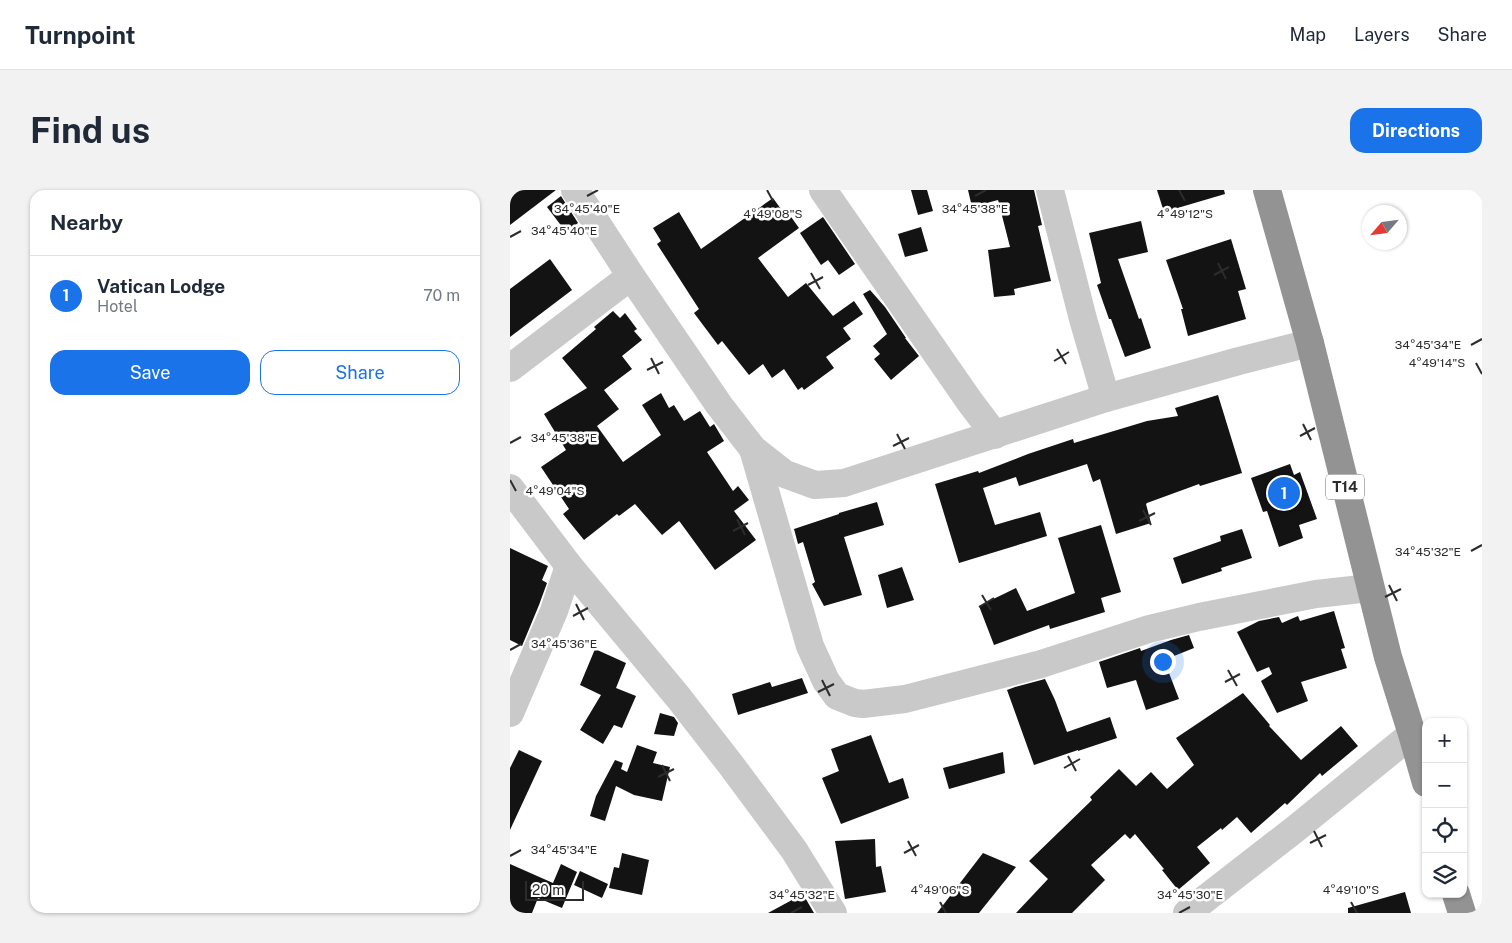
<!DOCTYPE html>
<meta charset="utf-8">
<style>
:root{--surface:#fff;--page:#f2f2f3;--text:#1f2937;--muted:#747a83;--line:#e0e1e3;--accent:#1a73e8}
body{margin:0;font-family:"Public Sans",sans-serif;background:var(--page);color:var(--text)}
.controls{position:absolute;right:15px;bottom:15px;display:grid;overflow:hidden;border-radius:10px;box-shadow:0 1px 4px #0004}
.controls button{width:45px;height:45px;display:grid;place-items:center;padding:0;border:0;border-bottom:1px solid var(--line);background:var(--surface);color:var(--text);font:25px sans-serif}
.compass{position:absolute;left:852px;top:15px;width:45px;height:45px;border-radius:50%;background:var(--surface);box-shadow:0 1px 4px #0004;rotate:242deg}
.scale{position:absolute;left:15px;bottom:12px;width:59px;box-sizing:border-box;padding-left:5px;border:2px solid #2c2c2c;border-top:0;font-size:14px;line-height:18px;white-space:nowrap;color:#2c2c2c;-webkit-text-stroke:4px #fff;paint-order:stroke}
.you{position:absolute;left:652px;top:471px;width:18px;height:18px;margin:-12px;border:4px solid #fff;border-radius:50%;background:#1a73e8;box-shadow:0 0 0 8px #1a73e833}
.badge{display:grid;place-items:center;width:32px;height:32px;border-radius:50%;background:var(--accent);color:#fff;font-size:16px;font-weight:700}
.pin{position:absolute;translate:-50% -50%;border:2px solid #fff;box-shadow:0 1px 5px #0006}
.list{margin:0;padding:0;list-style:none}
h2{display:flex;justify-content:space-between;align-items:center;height:65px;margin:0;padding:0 20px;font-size:21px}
h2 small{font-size:16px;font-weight:400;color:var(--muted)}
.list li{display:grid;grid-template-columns:32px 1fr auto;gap:15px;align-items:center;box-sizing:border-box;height:80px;padding:0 20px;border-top:1px solid var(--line)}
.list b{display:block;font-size:19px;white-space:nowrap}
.list p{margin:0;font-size:16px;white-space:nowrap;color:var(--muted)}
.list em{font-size:16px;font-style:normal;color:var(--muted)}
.actions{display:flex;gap:10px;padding:15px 20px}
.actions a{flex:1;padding:11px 0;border:1px solid var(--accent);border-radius:15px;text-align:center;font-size:18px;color:var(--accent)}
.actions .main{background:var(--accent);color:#fff}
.icon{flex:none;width:28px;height:28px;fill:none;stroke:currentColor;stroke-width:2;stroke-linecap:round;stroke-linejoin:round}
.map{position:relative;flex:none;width:972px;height:723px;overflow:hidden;border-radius:15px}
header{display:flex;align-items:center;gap:30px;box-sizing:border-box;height:70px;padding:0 25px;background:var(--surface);border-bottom:1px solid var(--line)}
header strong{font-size:24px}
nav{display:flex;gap:28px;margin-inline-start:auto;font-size:18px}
.intro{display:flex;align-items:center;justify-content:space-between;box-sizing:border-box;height:120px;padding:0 30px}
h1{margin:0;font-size:35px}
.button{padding:12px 22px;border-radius:15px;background:var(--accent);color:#fff;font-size:18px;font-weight:700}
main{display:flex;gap:30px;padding:0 30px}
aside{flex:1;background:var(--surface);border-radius:15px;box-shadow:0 1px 4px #0004}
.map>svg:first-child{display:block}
</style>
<header>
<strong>Turnpoint</strong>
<nav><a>Map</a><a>Layers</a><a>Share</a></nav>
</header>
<div class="intro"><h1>Find us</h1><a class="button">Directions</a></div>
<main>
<aside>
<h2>Nearby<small></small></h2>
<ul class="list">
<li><span class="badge">1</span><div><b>Vatican Lodge</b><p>Hotel</p></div><em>70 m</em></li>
</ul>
<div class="actions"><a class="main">Save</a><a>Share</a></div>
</aside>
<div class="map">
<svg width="972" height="723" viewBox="0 0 972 723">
<rect width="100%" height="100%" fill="#fff"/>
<g fill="#131313">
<polygon points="0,0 46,0 0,35"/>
<polygon points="401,0 417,0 423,21 408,25"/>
<polygon points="458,0 524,0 532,35 528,36 541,91 504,99 505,105 484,107 478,60 500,57 488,10 462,17"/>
<polygon points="647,0 714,0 715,4 654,22"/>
<polygon points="51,6 68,33 56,42 37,17"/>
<polygon points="263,8 276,26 279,24 289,38 248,68 278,107 296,93 323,126 344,111 353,124 333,138 341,149 316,167 324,178 294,200 292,197 288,200 274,179 262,188 253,174 239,185 212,151 208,155 184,123 189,119 147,54 151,51 143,38 169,22 191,59"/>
<polygon points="313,27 345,74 329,85 318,70 311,75 290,43"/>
<polygon points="631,31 638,62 608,69 629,129 631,128 641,158 615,167 601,129 599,129 587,95 591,93 579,43"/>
<polygon points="411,37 418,61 395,67 388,44"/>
<polygon points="721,49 736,99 728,101 736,129 678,146 671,119 673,119 656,70"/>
<polygon points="40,69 62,100 0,147 0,99"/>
<polygon points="360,100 375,117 396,148 395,148 409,166 381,190 364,169 370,164 363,156 377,144 353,104"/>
<polygon points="103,121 110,128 115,123 127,139 124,141 132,150 112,166 122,179 94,200 109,219 87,236 113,272 151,245 132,215 151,203 159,218 164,215 174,231 190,221 200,237 204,234 214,251 197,262 223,301 228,296 239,310 224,321 246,350 205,380 170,332 169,331 152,345 125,314 109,326 107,324 74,350 53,324 59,319 31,277 56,260 34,224 77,198 52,168 86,139 84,137"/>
<polygon points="708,205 732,283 690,296 689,294 637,313 636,314 641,333 606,344 590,289 583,292 577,274 509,296 506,287 473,298 485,335 530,322 537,346 449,373 425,294 468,281 469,283 518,264 563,249 564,253 637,231 668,226 665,218"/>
<polygon points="780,274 784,285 790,282 807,329 789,335 793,348 769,357 757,321 753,322 741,288"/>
<polygon points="367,312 374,335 334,347 352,405 314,416 302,394 305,392 293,352 288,354 284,339 329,324 329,323"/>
<polygon points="591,335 611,402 591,408 595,422 540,439 539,435 484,455 469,416 506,398 517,421 565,403 548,348"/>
<polygon points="732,339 742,368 711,378 712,381 672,394 663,368 711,351 710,346"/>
<polygon points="0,358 38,376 32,390 37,393 29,415 12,456 0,450"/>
<polygon points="392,377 404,410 377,418 368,385"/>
<polygon points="824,421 835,458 831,459 837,478 791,492 798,511 767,523 751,491 762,484 759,477 747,482 727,442 749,431 769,427 772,433 788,426 790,431"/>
<polygon points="679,445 684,458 654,470 669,509 636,520 626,490 597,498 589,472 630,458 631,461 661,450"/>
<polygon points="85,459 116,473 106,498 126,506 112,538 104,535 93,554 70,540 91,505 70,495"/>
<polygon points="292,488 298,503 228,525 222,504 260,492 262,497"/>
<polygon points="535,489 545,510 557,542 600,527 607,548 568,561 568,560 524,575 497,500 505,497"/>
<polygon points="733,503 760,535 759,536 791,570 831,536 848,556 812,586 810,583 777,615 775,613 741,643 727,627 712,640 711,638 687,657 700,673 668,700 652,680 654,679 625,644 620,649 615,644 581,675 595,690 562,723 506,723 538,689 519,671 582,610 580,607 609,579 626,596 641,582 657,599 684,575 666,548"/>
<polygon points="150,523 164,527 168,533 164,546 144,544"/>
<polygon points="361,545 379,593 393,588 399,608 331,634 312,588 329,581 321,559"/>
<polygon points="127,555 147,562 143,573 160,577 152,611 124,605 106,596 95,631 80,626 86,606 105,570 113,573 111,579 117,582"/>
<polygon points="9,560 32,571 0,640 0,578"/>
<polygon points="493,562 495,583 439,599 433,578"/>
<polygon points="365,649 366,677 371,676 376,702 335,709 325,651"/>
<polygon points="112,663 139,670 132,705 99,698 104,677 109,678"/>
<polygon points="473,663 506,677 469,723 427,723"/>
<polygon points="0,674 43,693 51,674 67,682 52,718 28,708 22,723 0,723"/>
<polygon points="70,681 98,694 92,708 64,695"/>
<polygon points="895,702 901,723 838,723 838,718"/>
<polygon points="293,704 304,723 258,723"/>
</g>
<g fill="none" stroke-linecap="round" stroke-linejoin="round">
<g stroke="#c9c9c9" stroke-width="28">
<polyline points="65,0 121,86 209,215 243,259 275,284 305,295 334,293 596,208 729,171 800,153"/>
<polyline points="313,0 460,212 485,245"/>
<polyline points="540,0 573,129 596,208"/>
<polyline points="0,178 121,86"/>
<polyline points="243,259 300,456 316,491 327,506 345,513 353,514 395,509 531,474 639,439 689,427 806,404 860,398"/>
<polyline points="0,298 59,376 168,507 221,575 284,660 323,723"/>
<polyline points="0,523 44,421 59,376"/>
<polyline points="677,723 784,640 902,544"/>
</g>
<g stroke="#939393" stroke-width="28">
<polyline points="757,0 800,153 878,467 902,544 916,593"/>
<polyline points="946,704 952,723"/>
</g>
</g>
<path fill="none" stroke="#2c2c2c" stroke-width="2" d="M257 0 263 11M669 0 675 11M77 6 88 0M465 6 476 0M0 47 11 41M708 73 716 89M301 83 310 99M704 85 719 77M298 95 313 87M961 155 972 149M547 159 556 174M141 168 149 184M544 171 559 162M966 173 972 184M137 180 153 172M793 234 801 250M387 244 395 259M790 246 805 238M0 253 11 247M383 256 399 248M0 290 6 301M633 320 641 335M227 329 235 345M629 331 645 323M223 341 238 333M961 361 972 355M879 395 887 411M472 405 481 420M875 407 891 399M66 414 74 430M469 417 484 408M63 426 78 418M0 460 11 454M718 480 727 496M312 490 320 506M715 492 730 484M308 502 324 494M558 566 566 581M152 575 160 591M554 578 570 569M148 587 164 579M804 641 812 657M398 651 406 666M800 653 816 645M394 663 409 655M0 666 11 660M430 712 436 723M841 712 847 723M281 723 292 717M669 723 680 717"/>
<g text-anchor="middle" stroke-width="5" stroke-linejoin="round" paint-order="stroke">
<rect fill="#fff" stroke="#6b6b6b" stroke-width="1" x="816" y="284.5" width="38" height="25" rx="4"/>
<g font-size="15" font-weight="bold" fill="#2c2c2c">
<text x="835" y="302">T14</text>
</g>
</g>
<g font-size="12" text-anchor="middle" fill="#2c2c2c" stroke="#fff" stroke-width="5" stroke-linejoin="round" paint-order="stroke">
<text x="77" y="23">34°45'40"E</text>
<text x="465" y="23">34°45'38"E</text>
<text x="263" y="28">4°49'08"S</text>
<text x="675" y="28">4°49'12"S</text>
<text x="54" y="45">34°45'40"E</text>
<text x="918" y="159">34°45'34"E</text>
<text x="927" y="177">4°49'14"S</text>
<text x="54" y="252">34°45'38"E</text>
<text x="45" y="305">4°49'04"S</text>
<text x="918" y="366">34°45'32"E</text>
<text x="54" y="458">34°45'36"E</text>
<text x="54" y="664">34°45'34"E</text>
<text x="430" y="704">4°49'06"S</text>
<text x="841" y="704">4°49'10"S</text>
<text x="292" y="709">34°45'32"E</text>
<text x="680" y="709">34°45'30"E</text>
</g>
</svg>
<div class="controls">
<button>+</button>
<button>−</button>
<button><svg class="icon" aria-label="locate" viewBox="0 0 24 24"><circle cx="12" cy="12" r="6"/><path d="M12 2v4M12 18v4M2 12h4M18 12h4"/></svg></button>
<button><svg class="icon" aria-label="layers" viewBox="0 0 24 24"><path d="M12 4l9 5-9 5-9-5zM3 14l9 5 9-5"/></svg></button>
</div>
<svg class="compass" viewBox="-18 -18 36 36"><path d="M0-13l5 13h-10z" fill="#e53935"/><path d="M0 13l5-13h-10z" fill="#747a83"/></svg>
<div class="scale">20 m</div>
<div class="you"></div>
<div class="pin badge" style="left:774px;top:303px">1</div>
</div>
</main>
